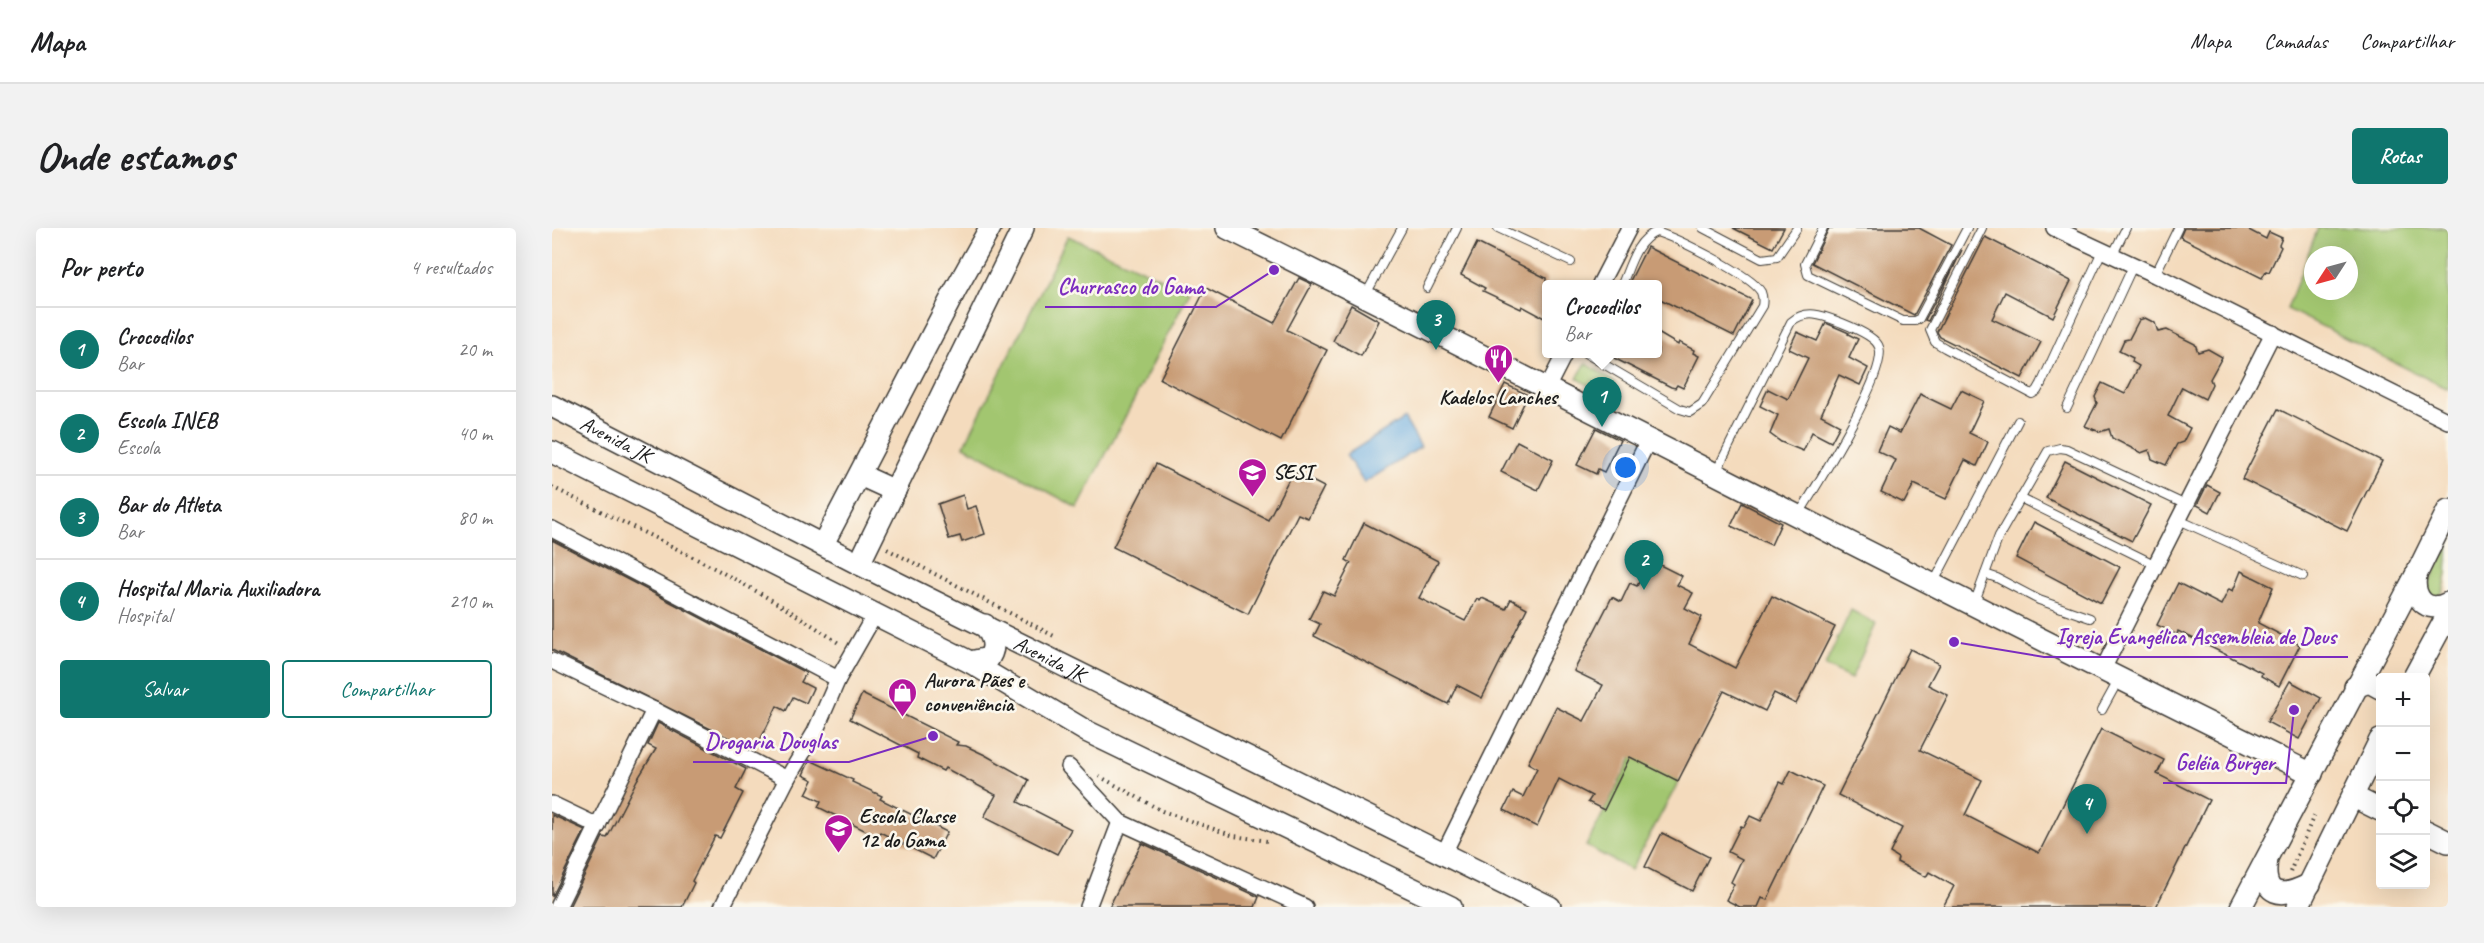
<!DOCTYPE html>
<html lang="pt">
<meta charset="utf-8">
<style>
:root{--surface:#fff;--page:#f2f2f2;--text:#202124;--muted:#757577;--line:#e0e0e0;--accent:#0f766e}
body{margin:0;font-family:Caveat,sans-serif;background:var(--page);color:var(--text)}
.controls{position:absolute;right:18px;bottom:18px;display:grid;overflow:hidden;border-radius:6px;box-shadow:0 6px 24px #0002}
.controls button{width:54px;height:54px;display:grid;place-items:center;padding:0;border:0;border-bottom:2px solid var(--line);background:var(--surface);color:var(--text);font:30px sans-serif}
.compass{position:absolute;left:1752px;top:18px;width:54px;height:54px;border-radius:50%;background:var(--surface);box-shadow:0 6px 24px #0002;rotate:234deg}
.you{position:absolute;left:1074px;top:240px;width:21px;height:21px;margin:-15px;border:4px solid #fff;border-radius:50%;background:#1a73e8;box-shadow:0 0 0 9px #1a73e833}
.badge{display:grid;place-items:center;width:39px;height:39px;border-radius:50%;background:var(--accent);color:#fff;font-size:20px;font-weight:700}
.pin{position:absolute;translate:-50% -50px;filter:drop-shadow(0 2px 3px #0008)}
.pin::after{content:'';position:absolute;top:32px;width:21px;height:18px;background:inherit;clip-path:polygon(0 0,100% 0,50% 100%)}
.popup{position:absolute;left:990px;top:52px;width:120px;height:78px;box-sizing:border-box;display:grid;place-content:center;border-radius:6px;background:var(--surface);filter:drop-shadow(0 2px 4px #0005);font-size:20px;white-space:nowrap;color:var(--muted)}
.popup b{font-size:22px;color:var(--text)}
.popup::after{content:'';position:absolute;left:50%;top:100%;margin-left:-12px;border:12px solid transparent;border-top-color:var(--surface)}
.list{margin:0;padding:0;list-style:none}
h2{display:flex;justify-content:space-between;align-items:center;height:78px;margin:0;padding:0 24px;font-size:26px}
h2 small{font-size:20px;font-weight:400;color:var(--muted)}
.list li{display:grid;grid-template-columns:39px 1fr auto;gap:18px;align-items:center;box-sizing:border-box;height:84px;padding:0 24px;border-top:2px solid var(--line)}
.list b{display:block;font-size:22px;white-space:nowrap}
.list p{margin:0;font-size:20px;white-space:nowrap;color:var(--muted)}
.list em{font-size:20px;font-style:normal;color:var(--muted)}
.actions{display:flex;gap:12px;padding:18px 24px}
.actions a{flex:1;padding:14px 0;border:2px solid var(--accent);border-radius:6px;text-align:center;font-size:21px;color:var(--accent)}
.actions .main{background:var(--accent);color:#fff}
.icon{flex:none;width:33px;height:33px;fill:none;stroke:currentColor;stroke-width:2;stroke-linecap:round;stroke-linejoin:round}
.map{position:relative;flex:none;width:1896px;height:679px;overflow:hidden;border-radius:6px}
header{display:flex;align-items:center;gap:36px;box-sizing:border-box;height:84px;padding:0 30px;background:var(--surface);border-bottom:2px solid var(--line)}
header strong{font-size:28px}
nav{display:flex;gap:33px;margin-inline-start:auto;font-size:21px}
.intro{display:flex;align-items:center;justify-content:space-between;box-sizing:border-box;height:144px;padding:0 36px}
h1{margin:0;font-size:42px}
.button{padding:15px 27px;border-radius:6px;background:var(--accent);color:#fff;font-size:21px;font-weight:700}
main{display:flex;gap:36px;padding:0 36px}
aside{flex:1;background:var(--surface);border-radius:6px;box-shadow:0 6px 24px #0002}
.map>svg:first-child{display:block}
</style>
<header>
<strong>Mapa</strong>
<nav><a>Mapa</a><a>Camadas</a><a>Compartilhar</a></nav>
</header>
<div class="intro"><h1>Onde estamos</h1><a class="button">Rotas</a></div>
<main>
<aside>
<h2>Por perto<small>4 resultados</small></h2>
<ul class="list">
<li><span class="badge">1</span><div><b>Crocodilos</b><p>Bar</p></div><em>20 m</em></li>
<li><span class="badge">2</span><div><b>Escola INEB</b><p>Escola</p></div><em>40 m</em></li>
<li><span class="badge">3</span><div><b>Bar do Atleta</b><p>Bar</p></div><em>80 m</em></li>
<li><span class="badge">4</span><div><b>Hospital Maria Auxiliadora</b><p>Hospital</p></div><em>210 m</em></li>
</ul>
<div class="actions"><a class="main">Salvar</a><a>Compartilhar</a></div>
</aside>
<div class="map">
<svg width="1896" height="679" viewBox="0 0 1896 679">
<rect width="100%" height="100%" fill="#fbf7ec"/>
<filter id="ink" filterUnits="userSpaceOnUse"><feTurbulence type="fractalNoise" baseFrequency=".0167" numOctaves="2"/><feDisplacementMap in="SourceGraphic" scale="12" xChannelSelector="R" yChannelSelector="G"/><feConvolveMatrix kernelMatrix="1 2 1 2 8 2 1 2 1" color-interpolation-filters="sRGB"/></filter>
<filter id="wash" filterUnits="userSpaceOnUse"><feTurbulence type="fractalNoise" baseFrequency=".008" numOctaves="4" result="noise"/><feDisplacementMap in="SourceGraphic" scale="24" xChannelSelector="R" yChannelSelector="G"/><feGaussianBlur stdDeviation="1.35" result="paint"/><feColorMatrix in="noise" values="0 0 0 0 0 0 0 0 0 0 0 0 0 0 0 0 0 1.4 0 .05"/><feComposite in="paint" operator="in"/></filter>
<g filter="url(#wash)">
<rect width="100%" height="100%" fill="#f4dbbd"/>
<g fill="#a2c670" stroke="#5f7146" stroke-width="1.5" fill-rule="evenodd">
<path d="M1766 0H1896V161L1735 81ZM1761 27H1797V63H1761Z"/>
<polygon points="516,8 638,63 526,280 412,218"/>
<polygon points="1034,135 1064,155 1055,169 1025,150"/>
<path d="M1896 317C1896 333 1896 363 1885 371L1878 367 1875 359Z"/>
<polygon points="1299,382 1324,396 1299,451 1273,438"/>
<polygon points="1081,528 1127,553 1079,642 1034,618"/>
</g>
<polygon fill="#6eaee1" stroke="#45657e" stroke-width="1.5" points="852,190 869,219 812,255 794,227"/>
<g id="blocks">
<g fill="#c89b75">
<polygon points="1181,0 1232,0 1221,20"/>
<polygon points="1277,0 1367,0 1399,17 1362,87 1260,35"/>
<polygon points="1632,0 1693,0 1714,11 1717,4 1730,10 1727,17 1729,19 1717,44 1714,43 1710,50 1628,9"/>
<polygon points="1433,9 1519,53 1501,89 1453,64 1440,91 1489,114 1470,150 1388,109 1385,104"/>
<polygon points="925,15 994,50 994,91 970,78 969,81 931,63 933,60 909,47"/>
<polygon points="1095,19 1200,72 1182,108 1106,70 1106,57 1076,57"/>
<polygon points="1410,22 1376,93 1373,92"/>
<polygon points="747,50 760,56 735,102 775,122 729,213 608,151 654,60 722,95"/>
<polygon points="799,77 827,93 809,128 781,113"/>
<polygon points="1593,90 1603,95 1606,104 1615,102 1643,116 1646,124 1656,121 1670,129 1658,151 1660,156 1653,171 1630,159 1616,188 1638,200 1631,214 1625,216 1614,237 1600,231 1597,222 1589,225 1560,210 1557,201 1548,204 1533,198 1545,175 1543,169 1550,155 1573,166 1587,138 1580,134 1581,130 1567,123 1572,112 1577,111 1587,92"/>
<polygon points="1274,95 1297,105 1296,106 1306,111 1297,130 1316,140 1308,157 1287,147 1269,187 1288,197 1279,214 1260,204 1251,223 1229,214 1218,206 1226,187 1208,178 1216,161 1236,171 1256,130 1237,121 1245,104 1265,113"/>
<polygon points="1106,105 1126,117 1127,114 1142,122 1141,125 1147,128 1131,160 1125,157 1123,160 1119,159 1054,126 1106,126"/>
<polygon points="953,156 976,167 960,200 937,189"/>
<polygon points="1409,162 1432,173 1417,205 1436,214 1425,238 1413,232 1394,271 1362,256 1352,275 1329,264 1344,232 1325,223 1336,199 1348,205 1368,166 1399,181"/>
<polygon points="1726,181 1830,233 1795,303 1690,251"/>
<polygon points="1044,200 1068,212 1052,244 1046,241 1044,246 1025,237"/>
<polygon points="965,213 1001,232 986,262 949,244"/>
<polygon points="1513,233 1599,277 1580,313 1494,270"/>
<polygon points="604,236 716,292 741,243 772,259 756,290 746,286 696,386 561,319"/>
<polygon points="1655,257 1668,264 1658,284 1645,277"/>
<polygon points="411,267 415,281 424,278 433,306 410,314 408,308 397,311 386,276"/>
<polygon points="1190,275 1229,295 1219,317 1179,298"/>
<polygon points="1482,294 1568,339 1549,375 1464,330"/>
<polygon points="812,295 886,333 867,370 913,393 925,371 928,373 930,370 954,381 959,371 975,380 930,470 905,457 896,476 762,408 768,396 757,391 771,363 782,368 799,335 794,332"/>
<polygon points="0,312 254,445 249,454 261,460 254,475 241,469 234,483 225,478 203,523 0,422"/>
<polygon points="1098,332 1130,348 1125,357 1141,365 1133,380 1150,389 1137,416 1183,440 1220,368 1283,399 1244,476 1222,465 1213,483 1172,463 1126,553 1078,529 1052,582 1036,574 1040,568 1007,551 985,599 952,582 961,564 971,569 985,540 976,535 1004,479 1032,493 1051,457 1022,443 1060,369 1069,374 1078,355 1085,358"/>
<polygon points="1689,343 1721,359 1706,395 1748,417 1727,458 1709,448 1710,445 1691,435 1626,403 1625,407 1605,397 1626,355 1669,377 1677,361 1681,363"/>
<polygon points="1358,421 1387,436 1376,457 1396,467 1368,522 1430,552 1413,587 1487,625 1549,501 1612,532 1605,546 1657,572 1604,679 1391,679 1402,658 1377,644 1374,649 1345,634 1346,630 1338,625 1350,600 1286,567"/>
<polygon points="1738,453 1769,470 1747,511 1715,494"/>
<polygon points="310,466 406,514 404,517 414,518 433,527 477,552 466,574 519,601 505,626 432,589 444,567 393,540 391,543 365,530 366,526 298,491"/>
<polygon points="106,495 194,541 184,561 191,565 168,610 163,608 140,653 142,655 130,679 17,679 51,609 55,610 85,552 104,521 96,517"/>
<polygon points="258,532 301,552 300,554 330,568 328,571 395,604 381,631 328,604 326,609 266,579 269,573 254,566 261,552 251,547"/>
<polygon points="1239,542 1271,558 1215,672 1210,670 1206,679 1188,679 1174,672 1182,656 1179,654 1190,631 1176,624 1189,598 1192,599 1198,588 1209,593 1228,554 1232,556"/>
<polygon points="0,587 33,602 0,669"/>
<polygon points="1110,605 1157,629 1140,663 1093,639"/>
<polygon points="590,615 707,669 703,679 557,679"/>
</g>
</g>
</g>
<g filter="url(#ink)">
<use href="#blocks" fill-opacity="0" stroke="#3c3934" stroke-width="1.5"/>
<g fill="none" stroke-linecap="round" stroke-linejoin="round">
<defs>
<g id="lane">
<polyline points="946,0 1019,34"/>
<polyline points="1151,0 1210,31 1225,29 1245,0"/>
<polyline points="1271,0 1253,36 1256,47 1351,93 1363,93 1367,91 1415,0"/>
<polyline points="1430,0 1378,102 1383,114 1393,120 1480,166 1485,163 1489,156 1550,23"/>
<polyline points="1560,28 1574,0"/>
<polyline points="1603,47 1626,0"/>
<polyline points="875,60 905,0"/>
<polyline points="813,68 850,0"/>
<path d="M1033 125 1128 181 1138 184 1150 176 1210 78C1211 73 1211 69 1209 64 1199 47 1125 10 1104 4 1084 12 1078 38 1070 56"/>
<polyline points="1515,180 1581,38"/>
<path d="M1164 244 1239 94C1255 80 1272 88 1290 95 1300 99 1324 109 1327 119 1337 144 1263 260 1247 286"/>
<polyline points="1468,270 1604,337"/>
<polyline points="1627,292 1751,348"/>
<polyline points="1433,346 1445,350 1487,372 1538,390"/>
<polyline points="1382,354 1466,193"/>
<polyline points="1422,376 1447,308 1496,223 1508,220 1515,221 1634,277"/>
<polyline points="1550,482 1567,451"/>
</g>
<g id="street">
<polyline points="1502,0 1603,47 1896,193"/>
<polyline points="1048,56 1077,0"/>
<polyline points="995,160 1013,125"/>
<polyline points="0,301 286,451"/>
<polyline points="0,433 102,482 235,551"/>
<polyline points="1550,443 1721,105"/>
<polyline points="517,539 568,594 753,679"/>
<polyline points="0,576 46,598"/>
<polyline points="891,627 1097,211"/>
<polyline points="6,679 102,482"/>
<polyline points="170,679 235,551 263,504 286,451 322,388"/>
<polyline points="536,679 568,594"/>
</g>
<g id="secondary">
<path d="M675 0C1038 179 1396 368 1760 546"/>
<path id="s1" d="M0 178 307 336 998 679"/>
<polyline points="0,224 418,434 534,503 899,679"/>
<polyline points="308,247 343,263"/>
<polyline points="271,316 404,61 438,0"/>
<polyline points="307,336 471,0"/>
<path d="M1864 347C1860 369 1874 387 1896 375"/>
<path d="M418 434 437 430C445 417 440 409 433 397"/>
<polyline points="1862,449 1896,386"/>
<polyline points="1803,459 1817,454 1828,460"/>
<polyline points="1802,569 1828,582"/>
<polyline points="1874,603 1896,614"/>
<path d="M1715 631C1709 669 1729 671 1758 656"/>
<polyline points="1689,679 1864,347 1896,282"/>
<polyline points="1746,679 1828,512"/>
</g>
</defs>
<use href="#lane" stroke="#3c3934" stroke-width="10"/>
<use href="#street" stroke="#3c3934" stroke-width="18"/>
<use href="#secondary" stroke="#3c3934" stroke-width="24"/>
<g stroke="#3c3934" stroke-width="4" stroke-dasharray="1.5 4.5" stroke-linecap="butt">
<path d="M0 259C97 308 199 353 288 416"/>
<polyline points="335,321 502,408"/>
<polyline points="547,548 610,583 682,608 715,613"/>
<polyline points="1738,644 1763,585"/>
</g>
<use href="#lane" stroke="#fff" stroke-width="8"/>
<use href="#street" stroke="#fff" stroke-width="15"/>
<use href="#secondary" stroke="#fff" stroke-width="21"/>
</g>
</g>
<defs>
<symbol id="restaurant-pin" viewBox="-11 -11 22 30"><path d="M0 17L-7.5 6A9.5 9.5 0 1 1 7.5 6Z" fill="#b5179e" stroke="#fbf7ec"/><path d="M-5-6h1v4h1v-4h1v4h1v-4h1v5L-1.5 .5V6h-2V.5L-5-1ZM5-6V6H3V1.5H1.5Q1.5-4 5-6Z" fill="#fff"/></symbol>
<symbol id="university-pin" viewBox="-11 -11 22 30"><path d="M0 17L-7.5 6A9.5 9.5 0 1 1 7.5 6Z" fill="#b5179e" stroke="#fbf7ec"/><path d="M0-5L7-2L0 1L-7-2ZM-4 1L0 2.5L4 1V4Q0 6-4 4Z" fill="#fff"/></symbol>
<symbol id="shop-pin" viewBox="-11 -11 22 30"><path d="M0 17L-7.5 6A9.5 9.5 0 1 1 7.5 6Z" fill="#b5179e" stroke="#fbf7ec"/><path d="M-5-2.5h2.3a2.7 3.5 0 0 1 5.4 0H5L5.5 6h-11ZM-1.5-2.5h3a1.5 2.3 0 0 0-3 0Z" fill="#fff"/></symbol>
<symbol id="school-pin" viewBox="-11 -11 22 30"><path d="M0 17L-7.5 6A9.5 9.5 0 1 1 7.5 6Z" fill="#b5179e" stroke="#fbf7ec"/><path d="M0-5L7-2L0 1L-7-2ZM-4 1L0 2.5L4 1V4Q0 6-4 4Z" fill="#fff"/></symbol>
</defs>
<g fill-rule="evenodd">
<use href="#restaurant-pin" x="930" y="114" width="33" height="45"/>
<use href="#university-pin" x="684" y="228" width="33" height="45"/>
<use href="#shop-pin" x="334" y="448" width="33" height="45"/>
<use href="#school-pin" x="270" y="584" width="33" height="45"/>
</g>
<g text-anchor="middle" stroke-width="5" stroke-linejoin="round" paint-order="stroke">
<g font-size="21" font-weight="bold" fill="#1c1c1c" stroke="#fbf7ec" text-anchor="start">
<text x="946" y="176" text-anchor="middle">Kadelos Lanches</text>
<text x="721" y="251">SESI</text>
<text x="372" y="459">Aurora Pães e<tspan x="372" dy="24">conveniência</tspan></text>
<text x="307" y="595">Escola Classe<tspan x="307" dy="24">12 do Gama</tspan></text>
</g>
<g font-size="21" fill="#1c1c1c" stroke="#fbf7ec">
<text dy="7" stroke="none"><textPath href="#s1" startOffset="72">Avenida JK</textPath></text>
<text dy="7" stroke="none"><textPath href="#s1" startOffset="558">Avenida JK</textPath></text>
</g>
</g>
<path fill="none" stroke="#7b2cbf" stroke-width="2" d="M722 42L664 79H493M1402 414L1492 429H1796M381 508L297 534H141M1742 482L1734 555H1611"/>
<g fill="#7b2cbf" stroke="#fbf7ec" stroke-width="2">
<circle cx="722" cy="42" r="6"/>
<circle cx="1402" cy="414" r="6"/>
<circle cx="381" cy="508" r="6"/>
<circle cx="1742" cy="482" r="6"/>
</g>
<g font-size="22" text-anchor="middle" font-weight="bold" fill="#7b2cbf" stroke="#fbf7ec" stroke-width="5" stroke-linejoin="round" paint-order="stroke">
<text x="579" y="66">Churrasco do Gama</text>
<text x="1644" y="416">Igreja Evangélica Assembleia de Deus</text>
<text x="219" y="521">Drogaria Douglas</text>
<text x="1673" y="542">Geléia Burger</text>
</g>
</svg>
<div class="controls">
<button>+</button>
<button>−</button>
<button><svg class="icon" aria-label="locate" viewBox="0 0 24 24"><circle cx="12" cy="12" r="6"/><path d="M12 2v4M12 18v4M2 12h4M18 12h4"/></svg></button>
<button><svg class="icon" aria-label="layers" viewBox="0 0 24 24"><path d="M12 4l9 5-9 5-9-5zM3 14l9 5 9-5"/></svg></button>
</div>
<svg class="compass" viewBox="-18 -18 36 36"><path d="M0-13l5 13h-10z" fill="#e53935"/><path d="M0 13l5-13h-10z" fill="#757577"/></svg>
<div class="you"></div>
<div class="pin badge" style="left:1050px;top:199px">1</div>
<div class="popup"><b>Crocodilos</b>Bar</div>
<div class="pin badge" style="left:1092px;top:362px">2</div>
<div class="pin badge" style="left:884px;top:122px">3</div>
<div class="pin badge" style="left:1535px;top:606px">4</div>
</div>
</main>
